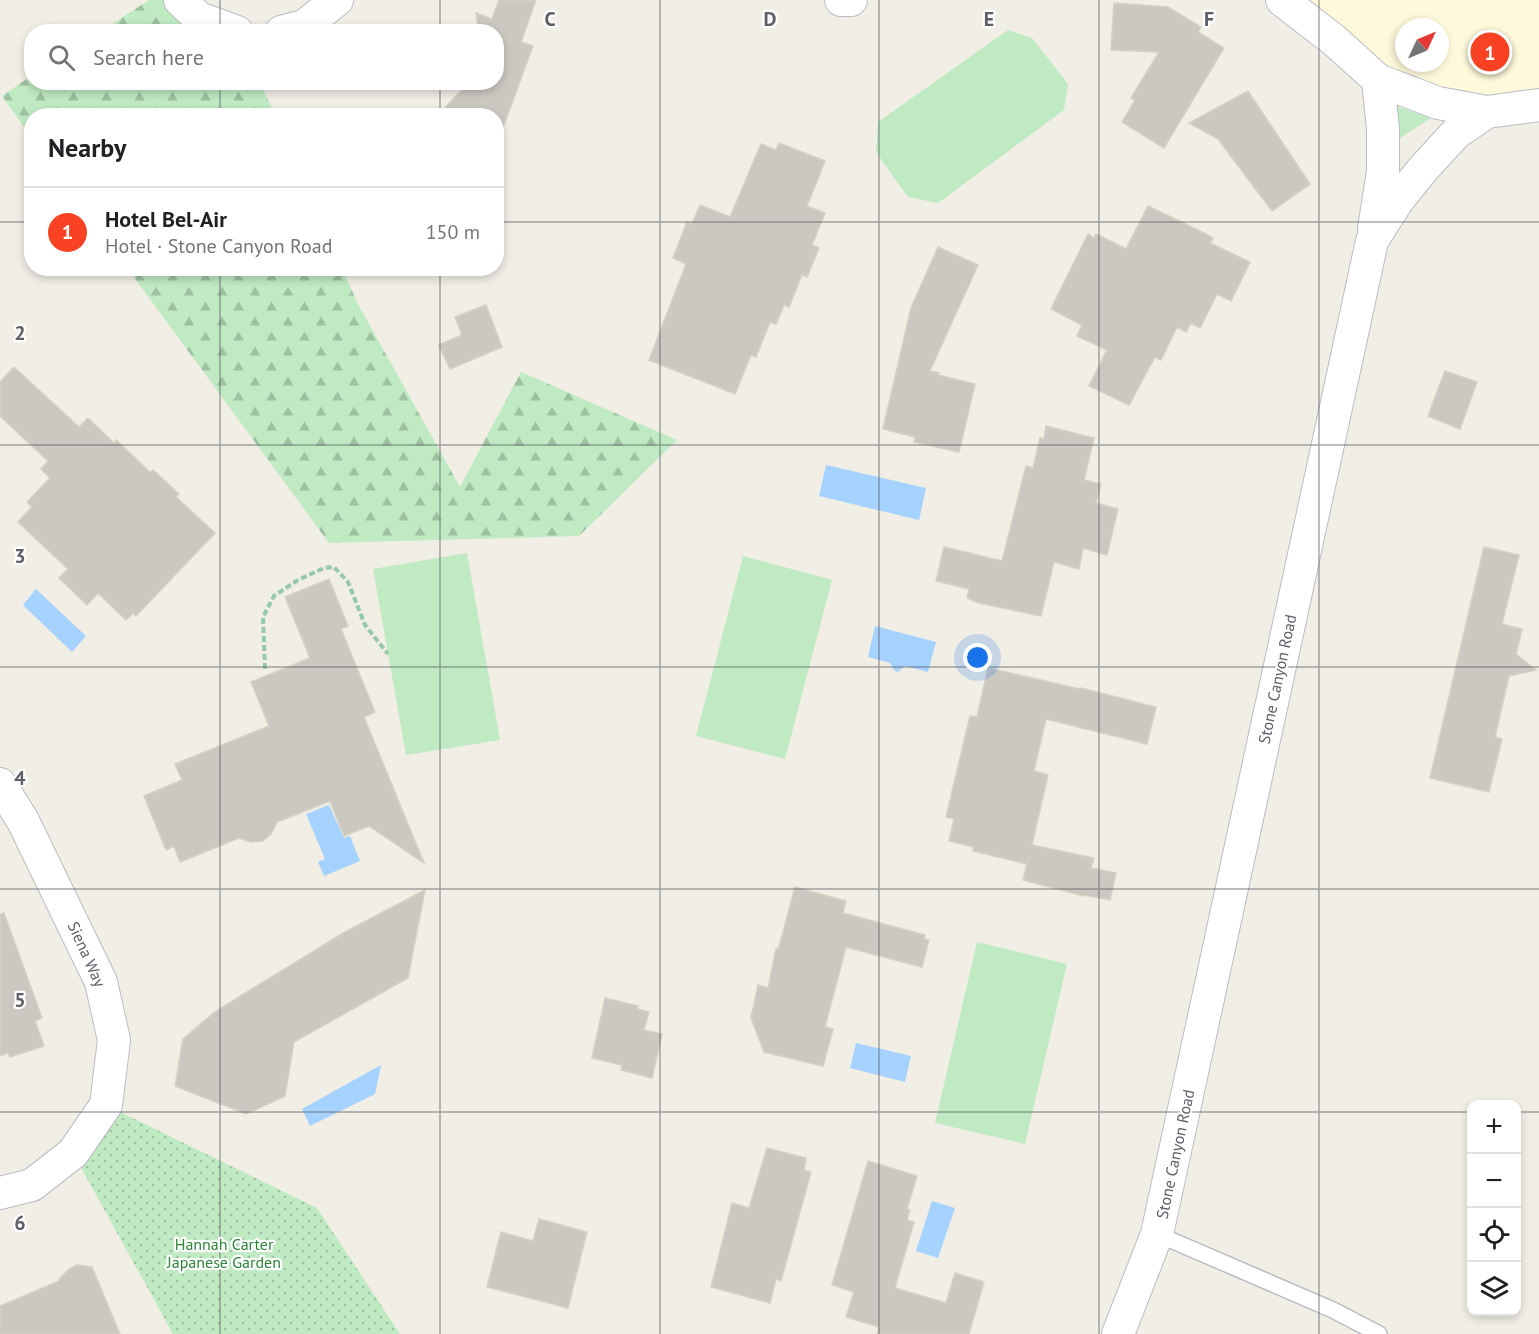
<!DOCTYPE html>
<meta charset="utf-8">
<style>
:root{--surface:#fff;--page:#f2f2f2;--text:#202124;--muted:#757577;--line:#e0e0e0;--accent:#f84223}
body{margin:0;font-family:"PT Sans",sans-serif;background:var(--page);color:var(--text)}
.controls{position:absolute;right:18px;bottom:18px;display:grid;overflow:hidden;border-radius:12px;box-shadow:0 3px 9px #0003}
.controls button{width:54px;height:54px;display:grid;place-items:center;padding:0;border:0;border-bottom:2px solid var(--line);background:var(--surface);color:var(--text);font:30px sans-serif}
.compass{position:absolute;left:1395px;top:18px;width:54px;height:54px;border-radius:50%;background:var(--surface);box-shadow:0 3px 9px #0003;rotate:46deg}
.you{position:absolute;left:978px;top:658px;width:21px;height:21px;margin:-15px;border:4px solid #fff;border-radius:50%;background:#1a73e8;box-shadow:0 0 0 9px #1a73e833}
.badge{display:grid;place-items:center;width:39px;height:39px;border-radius:50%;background:var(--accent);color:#fff;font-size:20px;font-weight:700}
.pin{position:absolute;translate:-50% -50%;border:3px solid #fff;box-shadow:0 2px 6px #0006}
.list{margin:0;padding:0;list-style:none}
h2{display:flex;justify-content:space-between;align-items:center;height:78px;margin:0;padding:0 24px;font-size:26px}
h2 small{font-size:20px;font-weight:400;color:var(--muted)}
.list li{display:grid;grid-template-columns:39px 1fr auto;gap:18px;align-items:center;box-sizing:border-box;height:90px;padding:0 24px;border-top:2px solid var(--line)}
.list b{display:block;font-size:22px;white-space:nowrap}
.list p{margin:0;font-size:20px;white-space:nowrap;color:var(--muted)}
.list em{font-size:20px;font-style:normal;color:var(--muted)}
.icon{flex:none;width:33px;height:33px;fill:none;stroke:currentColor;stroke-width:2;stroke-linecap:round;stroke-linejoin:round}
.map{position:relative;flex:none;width:1539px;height:1334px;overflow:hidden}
.search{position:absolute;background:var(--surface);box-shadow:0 3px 9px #0003;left:24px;top:24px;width:480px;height:66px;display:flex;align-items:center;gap:15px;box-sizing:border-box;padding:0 21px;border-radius:24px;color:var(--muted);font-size:22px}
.panel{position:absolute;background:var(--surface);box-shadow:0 3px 9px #0003;left:24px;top:108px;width:480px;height:168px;border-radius:24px}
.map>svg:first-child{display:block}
</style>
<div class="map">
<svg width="1539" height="1334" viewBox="0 0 1539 1334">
<defs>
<pattern id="forest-firs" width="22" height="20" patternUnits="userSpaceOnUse" patternTransform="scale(1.5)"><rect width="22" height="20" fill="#bfeac2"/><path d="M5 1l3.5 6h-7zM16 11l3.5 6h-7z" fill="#9ec1a1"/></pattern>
<pattern id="park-dots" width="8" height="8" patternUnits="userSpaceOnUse" patternTransform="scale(1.5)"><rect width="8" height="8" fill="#bfeac2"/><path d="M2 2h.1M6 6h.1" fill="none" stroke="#9ec1a1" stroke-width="1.8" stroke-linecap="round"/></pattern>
</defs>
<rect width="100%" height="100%" fill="#f0eee5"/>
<path fill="#fff9db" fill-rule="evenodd" d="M1282 0H1539V105L1438 103ZM1404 27H1440V63H1404Z"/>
<g fill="#bfeac2">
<polygon points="1008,30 1032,38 1068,84 1064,110 938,203 908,197 876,152 878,122"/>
<polygon points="1390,104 1431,118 1394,142"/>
<polygon points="467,553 500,740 406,755 373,569"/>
<polygon points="743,556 832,580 785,759 696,736"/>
<polygon points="977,942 1067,964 1025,1144 935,1123"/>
</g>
<g fill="url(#forest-firs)">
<polygon points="149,0 180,0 237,32 100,32"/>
<polygon points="31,76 32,82 260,83 275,115 32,116 31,137 2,96"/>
<polygon points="128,269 342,269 359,306 460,487 521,372 677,440 579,536 329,543"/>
</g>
<polygon fill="url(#park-dots)" points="106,1105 317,1208 400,1334 173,1334 73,1153"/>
<g fill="#a6d2ff">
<polygon points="826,465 926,488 919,520 819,496"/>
<polygon points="36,589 86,636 72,652 23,605"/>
<polygon points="875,626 936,642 928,672 905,666 898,672 894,670 890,663 868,657"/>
<polygon points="329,805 344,838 350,836 360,861 324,876 318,862 325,859 306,814"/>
<polygon points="856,1043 911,1056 905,1082 850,1068"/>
<polygon points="381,1065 375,1094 310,1126 302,1109"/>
<polygon points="932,1201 955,1208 938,1258 916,1251"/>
</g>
<g fill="#cbc8c1" stroke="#d5d1c2" stroke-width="1.5">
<polygon points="499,0 536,0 521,42 533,46 498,141 496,116 437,116 469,82 496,82 496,32 479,32 476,13 492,19"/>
<polygon points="1114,3 1168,7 1201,27 1198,32 1224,48 1164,148 1122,122 1135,100 1131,98 1159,52 1111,50"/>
<polygon points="1248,91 1310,184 1272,211 1218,139 1189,123"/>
<polygon points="779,143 825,161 807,206 825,213 812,245 819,248 807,277 802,275 789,307 784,305 776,324 770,322 756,357 751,355 735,394 649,360 686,264 673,258 687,222 692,224 700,205 730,217 761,144 776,150"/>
<polygon points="1148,206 1202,232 1213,238 1210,243 1250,262 1231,301 1217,294 1200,328 1191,323 1186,332 1177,327 1161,360 1155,357 1129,405 1089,386 1107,350 1077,336 1082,325 1051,309 1088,234 1094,238 1096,234 1126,249"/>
<polygon points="938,247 978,265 930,371 939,373 938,375 975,384 959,452 914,442 915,437 883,429 911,308"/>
<polygon points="486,305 502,347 450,369 439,345 462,335 455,317"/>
<polygon points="14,367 79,427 88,418 114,443 116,440 150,472 153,470 179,494 176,497 215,533 136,616 133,613 126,620 98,593 87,605 59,578 68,569 18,522 32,507 27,502 50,478 41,469 48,461 0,416 0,382"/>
<polygon points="1445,371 1477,382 1460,429 1428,416"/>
<polygon points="1046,426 1094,438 1084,480 1101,484 1096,503 1118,509 1107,555 1083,548 1079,569 1054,562 1041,616 979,603 967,598 969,589 936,581 944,547 1002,561 1026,466 1033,468 1040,438 1044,439"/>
<polygon points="1484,547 1519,555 1502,624 1522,629 1516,654 1536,670 1509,676 1495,737 1502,739 1489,792 1430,778"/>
<polygon points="329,579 348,626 341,629 375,712 364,717 424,863 369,826 344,836 330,801 277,822 271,834 263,841 251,842 239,838 180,862 174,846 166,850 144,796 182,780 175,764 269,726 251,682 310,658 285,597"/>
<polygon points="988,668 1080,689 1081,688 1156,707 1147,744 1046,719 1034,771 1048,775 1032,845 1094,858 1091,868 1116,873 1110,900 1084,895 1084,896 1023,880 1029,856 1027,864 973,851 974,847 949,841 954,819 946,817 970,716 977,717"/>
<polygon points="795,887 846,901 843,913 925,935 924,939 929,940 922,967 846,947 825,1027 833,1029 823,1066 764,1052 751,1018 758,985 768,988 776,949 779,947"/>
<polygon points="425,890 408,978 294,1042 285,1096 246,1114 175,1086 183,1039 216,1011 345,932"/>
<polygon points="4,913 42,1018 35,1021 44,1046 10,1057 8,1053 0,1056 0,914"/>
<polygon points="605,998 638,1006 637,1009 649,1012 644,1030 662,1034 652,1078 621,1070 622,1065 592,1058"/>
<polygon points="767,1148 806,1158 804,1170 811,1172 781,1281 776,1279 770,1303 711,1287 732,1203 749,1208"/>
<polygon points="868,1161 917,1176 907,1209 910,1210 907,1220 914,1222 895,1288 946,1303 955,1273 984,1282 969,1334 877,1334 879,1327 846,1317 854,1292 832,1285"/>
<polygon points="539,1219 587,1232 568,1308 487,1287 501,1232 533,1241"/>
<polygon points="77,1265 92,1267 120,1334 0,1334 0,1306 59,1281 59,1279 69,1269"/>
</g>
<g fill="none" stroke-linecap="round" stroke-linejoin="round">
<defs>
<polyline id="service" points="1157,1234 1333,1310 1379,1334"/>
<g id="minor">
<polyline points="180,0 199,18 237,32"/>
<polyline points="841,0 851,0"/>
<polyline points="1282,0 1335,41 1378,80"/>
<polyline points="281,32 304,26 337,0"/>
<polyline points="1374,228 1383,172 1383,129 1378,80 1438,103 1487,112"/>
<polyline points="0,784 23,821 101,982 114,1040 106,1105 73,1153 32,1185 0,1193"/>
<polyline points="1118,1334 1157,1234 1372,241 1398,200 1423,169 1456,133 1487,112 1539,105"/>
</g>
</defs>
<use href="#service" stroke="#b9bcc2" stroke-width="18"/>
<use href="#minor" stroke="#b9bcc2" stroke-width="34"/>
<polyline stroke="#96c9a8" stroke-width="4" stroke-dasharray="6 3" stroke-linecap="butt" points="265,669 263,617 274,596 298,580 324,568 334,567 348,582 365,625 388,654"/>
<use href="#service" stroke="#fff" stroke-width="15"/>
<use href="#minor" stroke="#fff" stroke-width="32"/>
</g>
<path fill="none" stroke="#5c6066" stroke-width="1.5" stroke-opacity="0.55" d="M220 0V32M440 0V32M660 0V1334M879 0V1334M1099 0V1334M1319 0V1334M220 82V116M440 82V116M0 222H32M496 222H1539M220 268V1334M440 268V1334M0 445H1539M0 667H1539M0 889H1539M0 1112H1472M1516 1112H1539"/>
<g text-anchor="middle" stroke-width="4.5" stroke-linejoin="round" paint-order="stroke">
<g font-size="16" fill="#5c6066" stroke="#fff">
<text transform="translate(1277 679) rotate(-78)" y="6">Stone Canyon Road</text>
<text transform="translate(87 954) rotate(66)" y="6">Siena Way</text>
<text transform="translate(1175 1154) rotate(-78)" y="6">Stone Canyon Road</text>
</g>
<g font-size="16" fill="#2d8438" stroke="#fff">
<text x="224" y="1250">Hannah Carter<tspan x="224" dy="18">Japanese Garden</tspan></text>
</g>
</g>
<g font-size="20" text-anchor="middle" font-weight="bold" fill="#5c6066" stroke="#fff" stroke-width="4.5" stroke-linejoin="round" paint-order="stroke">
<text x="550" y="26">C</text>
<text x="770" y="26">D</text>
<text x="989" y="26">E</text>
<text x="1209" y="26">F</text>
<text x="20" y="340">2</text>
<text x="20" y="563">3</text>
<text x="20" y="785">4</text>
<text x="20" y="1007">5</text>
<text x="20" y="1230">6</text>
</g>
</svg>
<div class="controls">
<button>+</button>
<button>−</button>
<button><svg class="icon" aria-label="locate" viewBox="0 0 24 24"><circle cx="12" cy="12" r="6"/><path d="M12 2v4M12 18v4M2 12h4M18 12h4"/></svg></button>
<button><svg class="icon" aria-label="layers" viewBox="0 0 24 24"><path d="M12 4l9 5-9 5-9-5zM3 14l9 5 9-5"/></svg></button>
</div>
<svg class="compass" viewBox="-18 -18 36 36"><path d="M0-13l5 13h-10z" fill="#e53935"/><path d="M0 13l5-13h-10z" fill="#757577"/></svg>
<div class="you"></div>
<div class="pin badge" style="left:1490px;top:52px">1</div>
<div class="search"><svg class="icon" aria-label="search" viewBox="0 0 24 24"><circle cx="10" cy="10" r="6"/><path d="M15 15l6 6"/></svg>Search here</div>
<section class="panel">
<h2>Nearby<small></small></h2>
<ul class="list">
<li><span class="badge">1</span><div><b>Hotel Bel-Air</b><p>Hotel · Stone Canyon Road</p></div><em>150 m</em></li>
</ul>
</section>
</div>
